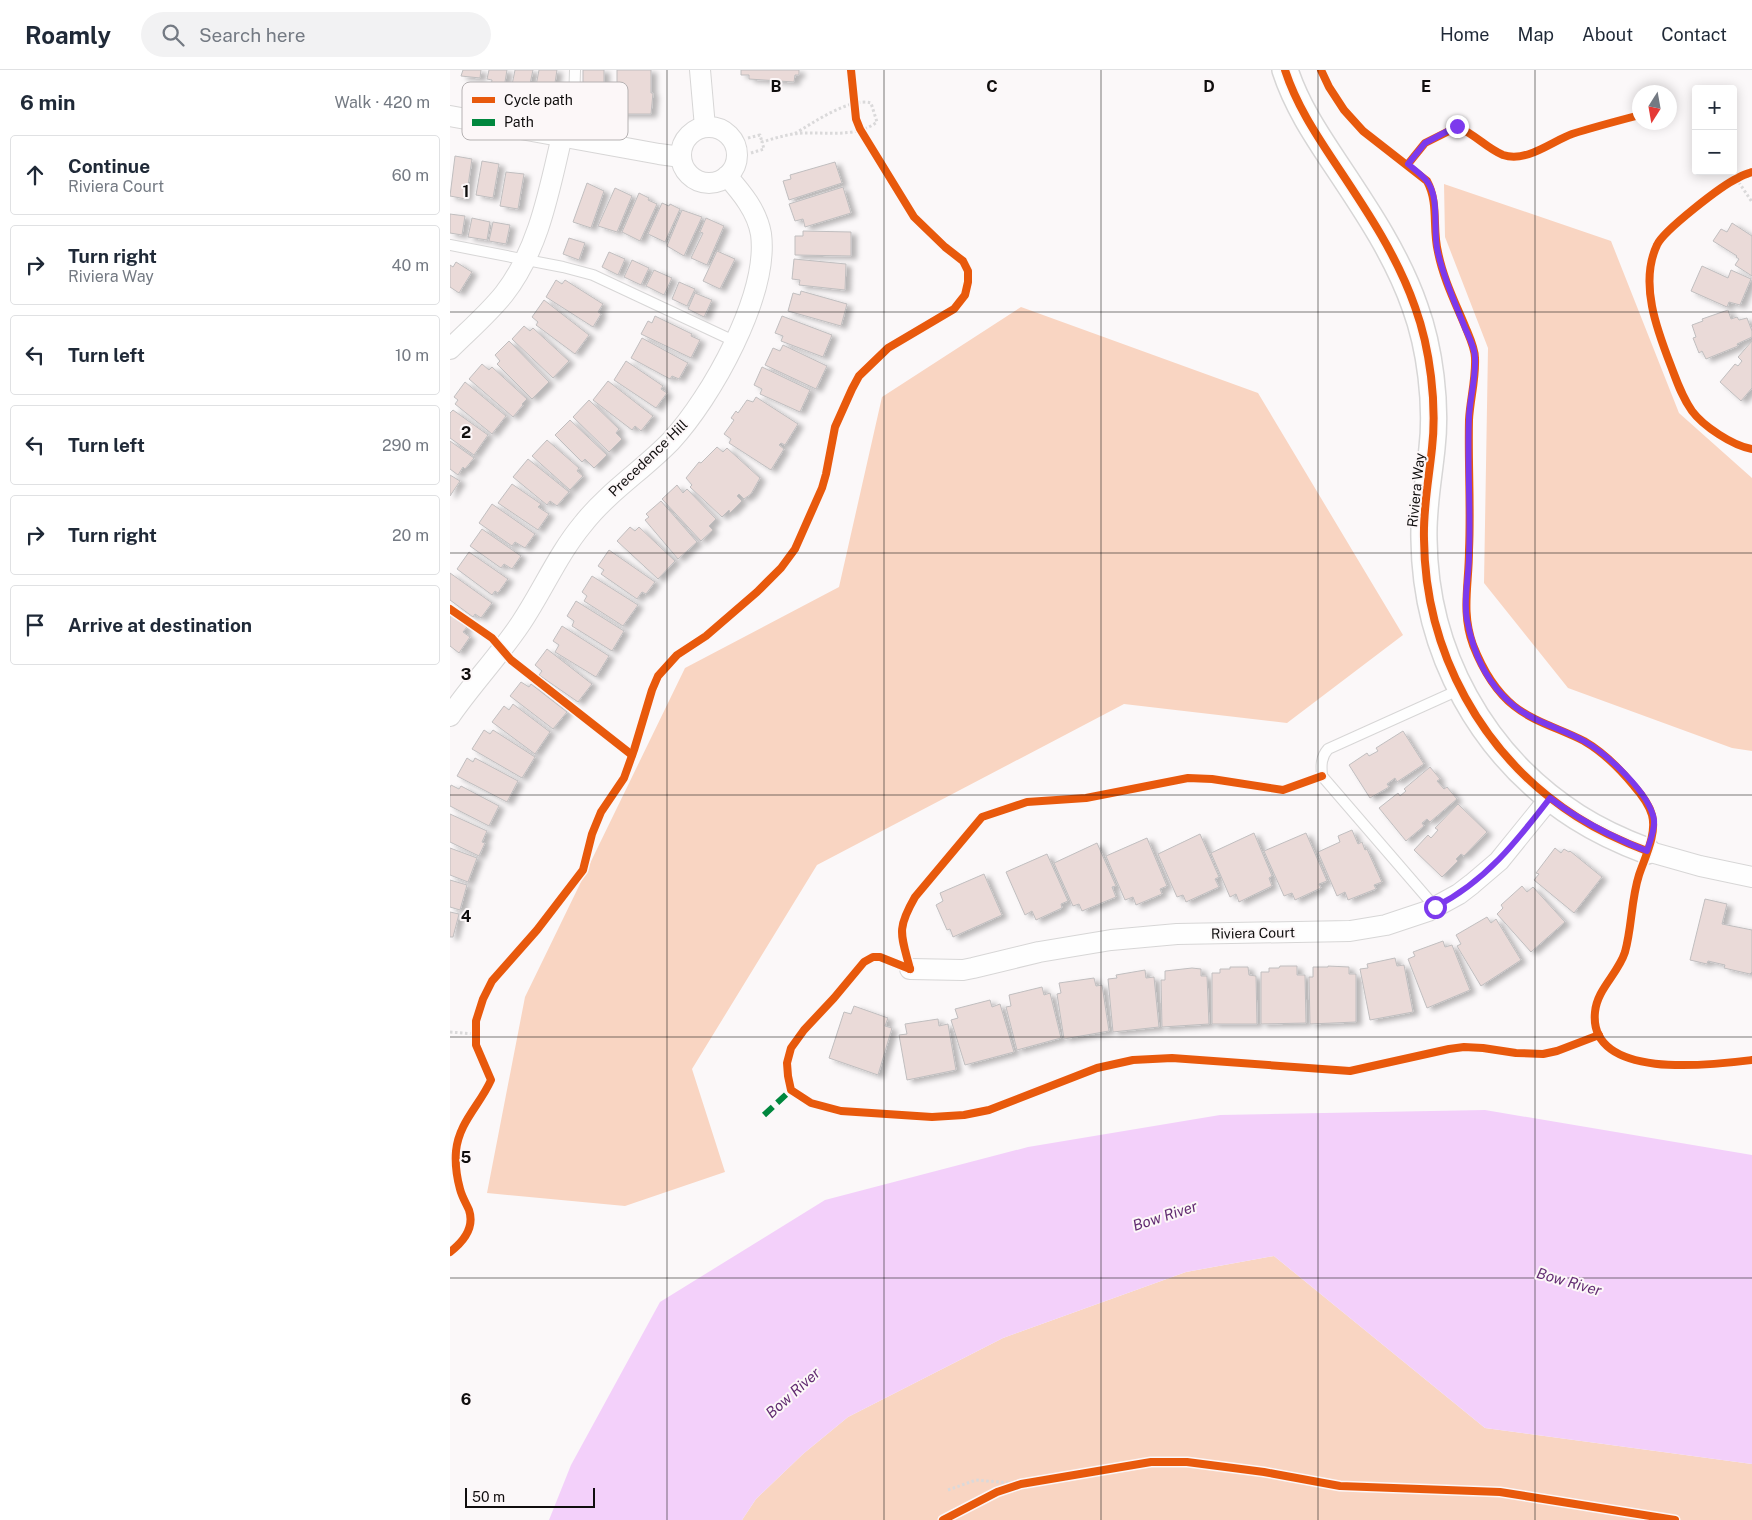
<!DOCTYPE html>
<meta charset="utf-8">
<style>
:root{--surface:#fff;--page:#f2f2f3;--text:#1f2937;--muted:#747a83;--line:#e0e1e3}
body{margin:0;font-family:"Public Sans",sans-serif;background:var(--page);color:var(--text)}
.controls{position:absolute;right:15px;top:15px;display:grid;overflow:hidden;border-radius:5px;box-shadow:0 2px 12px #0003}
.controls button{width:45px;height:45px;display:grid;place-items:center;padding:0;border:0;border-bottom:1px solid var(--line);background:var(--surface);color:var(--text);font:25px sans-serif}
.compass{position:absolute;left:1182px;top:15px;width:45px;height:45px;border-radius:50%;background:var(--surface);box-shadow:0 2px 12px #0003;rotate:191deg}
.scale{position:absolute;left:15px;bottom:12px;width:130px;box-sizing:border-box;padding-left:5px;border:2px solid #100e0e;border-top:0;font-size:14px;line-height:18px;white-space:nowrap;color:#100e0e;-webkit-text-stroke:4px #fcf7f8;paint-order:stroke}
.stop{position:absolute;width:15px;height:15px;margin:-11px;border:4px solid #7c3aed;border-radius:50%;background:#fff}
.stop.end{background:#7c3aed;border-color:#fff;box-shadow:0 1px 5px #0008}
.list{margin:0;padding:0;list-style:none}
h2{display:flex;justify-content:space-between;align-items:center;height:65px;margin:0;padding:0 20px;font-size:21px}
h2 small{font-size:16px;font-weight:400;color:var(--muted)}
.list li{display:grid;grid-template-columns:32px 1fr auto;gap:15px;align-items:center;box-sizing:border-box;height:80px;margin:0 10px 10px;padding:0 10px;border:1px solid var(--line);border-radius:5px}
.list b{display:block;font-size:19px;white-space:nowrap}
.list p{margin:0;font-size:16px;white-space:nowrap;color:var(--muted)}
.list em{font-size:16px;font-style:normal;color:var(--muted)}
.icon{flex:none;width:28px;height:28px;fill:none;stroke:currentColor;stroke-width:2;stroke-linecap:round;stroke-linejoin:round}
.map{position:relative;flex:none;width:1302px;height:1450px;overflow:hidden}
header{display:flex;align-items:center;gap:30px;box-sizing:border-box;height:70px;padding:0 25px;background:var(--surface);border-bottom:1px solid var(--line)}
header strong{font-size:24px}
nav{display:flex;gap:28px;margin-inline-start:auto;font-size:18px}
.search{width:350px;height:45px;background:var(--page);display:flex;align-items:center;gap:12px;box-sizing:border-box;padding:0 18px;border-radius:28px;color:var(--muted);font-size:19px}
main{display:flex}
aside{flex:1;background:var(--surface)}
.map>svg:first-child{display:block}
</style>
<header>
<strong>Roamly</strong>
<div class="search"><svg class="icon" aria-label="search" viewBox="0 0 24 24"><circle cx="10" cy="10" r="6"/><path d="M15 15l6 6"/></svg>Search here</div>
<nav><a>Home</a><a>Map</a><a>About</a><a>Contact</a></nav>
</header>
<main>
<aside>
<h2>6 min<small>Walk · 420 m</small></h2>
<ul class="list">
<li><svg class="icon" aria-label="ahead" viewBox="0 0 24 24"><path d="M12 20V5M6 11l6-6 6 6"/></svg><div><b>Continue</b><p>Riviera Court</p></div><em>60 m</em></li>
<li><svg class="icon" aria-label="right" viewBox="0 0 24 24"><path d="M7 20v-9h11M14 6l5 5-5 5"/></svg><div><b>Turn right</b><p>Riviera Way</p></div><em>40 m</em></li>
<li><svg class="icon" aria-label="left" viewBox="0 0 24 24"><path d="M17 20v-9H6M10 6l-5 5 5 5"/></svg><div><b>Turn left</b></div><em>10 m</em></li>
<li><svg class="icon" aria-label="left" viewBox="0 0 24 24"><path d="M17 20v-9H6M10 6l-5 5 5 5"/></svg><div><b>Turn left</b></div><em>290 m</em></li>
<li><svg class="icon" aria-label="right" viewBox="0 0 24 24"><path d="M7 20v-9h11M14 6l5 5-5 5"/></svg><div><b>Turn right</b></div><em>20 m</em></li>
<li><svg class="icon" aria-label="arrive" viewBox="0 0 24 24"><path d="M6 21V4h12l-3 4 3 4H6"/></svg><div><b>Arrive at destination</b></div></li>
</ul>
</aside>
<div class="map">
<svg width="1302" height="1450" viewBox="0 0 1302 1450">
<defs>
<filter id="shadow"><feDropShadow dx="5.5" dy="3" stdDeviation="2.5" flood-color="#0004"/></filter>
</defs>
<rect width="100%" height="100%" fill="#fbf8f9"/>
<g fill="#f9d5c2">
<polygon points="994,114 1161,171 1229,343 1302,408 1302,681 1282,678 1118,618 1034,513 1038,278 995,167"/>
<polygon points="571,237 808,323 953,565 837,653 674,634 367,795 242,999 275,1102 175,1136 37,1123 75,927 235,598 389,517 432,327"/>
<polygon points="824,1186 1035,1358 1302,1394 1302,1450 292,1450 306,1429 353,1384 398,1347 553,1268 736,1202"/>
</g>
<polygon fill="#f3d0fa" points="1035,1040 1302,1085 1302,1394 1035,1358 824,1186 736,1202 553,1268 398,1347 353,1384 306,1429 292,1450 99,1450 121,1395 210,1232 375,1130 578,1077 770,1045"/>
<g fill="#eadad8" stroke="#c0bebf" filter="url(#shadow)">
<polygon points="13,0 31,0 30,8 11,6"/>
<polygon points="39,0 57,0 54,18 41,16 42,10 37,9"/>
<polygon points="65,0 83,0 78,23 65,20 66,16 62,15"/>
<polygon points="89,0 107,0 103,26 88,23 89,22 85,21"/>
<rect x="133" y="0" width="21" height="41"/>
<polygon points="167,0 201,0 201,23 203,23 201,44 167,44"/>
<polygon points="291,0 349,0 349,5 345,5 344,12 299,9 299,5 291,5"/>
<polygon points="5,86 22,89 16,129 0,126"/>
<polygon points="32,91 49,94 43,128 26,125"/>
<polygon points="385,92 392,113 339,130 333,111 341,109 340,105"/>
<polygon points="56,102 74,104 68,139 50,136"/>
<polygon points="137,113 154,121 141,158 123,152"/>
<polygon points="393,117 401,143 355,157 353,149 345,151 339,134"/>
<polygon points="165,118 182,126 167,162 148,156"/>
<polygon points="189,123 199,128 198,130 207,134 190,171 172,162"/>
<polygon points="212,133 219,136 220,134 230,139 215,172 198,164"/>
<polygon points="232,140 252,147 234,186 217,176"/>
<polygon points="0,144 15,146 12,165 0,163"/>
<polygon points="22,148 40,152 37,170 18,167"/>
<polygon points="256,148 274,156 257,195 241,188 253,163 250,162"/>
<polygon points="43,152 60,155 56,174 39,171"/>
<polygon points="1282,153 1302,166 1302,206 1285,195 1289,189 1286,187 1287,186 1263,171 1271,159 1277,162"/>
<polygon points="353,161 401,162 401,186 345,185 345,166 353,166"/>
<polygon points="119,168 135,173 129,190 113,184"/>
<polygon points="267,181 285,189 270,219 253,211"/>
<polygon points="159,182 175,189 168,205 152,197"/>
<polygon points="344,189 396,194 395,220 349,215 350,210 342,209"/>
<polygon points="182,190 199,198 191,215 174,207"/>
<polygon points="6,192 22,202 9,223 0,217 0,195 3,197"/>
<polygon points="1252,196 1278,208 1281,200 1301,209 1290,235 1279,232 1277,237 1241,221"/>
<polygon points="204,200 222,208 214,225 196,216"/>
<polygon points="106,210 112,214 115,210 153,234 148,242 151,244 143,257 96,227"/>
<polygon points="229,212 245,219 237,236 222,229"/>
<polygon points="351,221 397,234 391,256 338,241 343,223 350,225"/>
<polygon points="245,223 262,230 254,247 238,239"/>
<polygon points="94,230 139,265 125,284 86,255 88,252 82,247"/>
<polygon points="1278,240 1281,249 1287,247 1289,250 1297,248 1302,261 1302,267 1287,274 1288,276 1256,289 1252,281 1249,283 1243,268 1246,267 1242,255 1253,251 1252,249"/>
<polygon points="205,246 242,264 241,266 250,270 241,288 191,264 198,251 202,253"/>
<polygon points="332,246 382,265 373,287 331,271 333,266 325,263"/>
<polygon points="74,256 80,261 83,258 119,291 103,308 62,269"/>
<polygon points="192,268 238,293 229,309 222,306 220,309 181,288"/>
<polygon points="59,271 99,312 82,329 47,294 50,291 45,285"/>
<polygon points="1302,271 1302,318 1291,331 1270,312 1285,294 1288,296 1292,291 1288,287"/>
<polygon points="333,275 377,296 366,319 315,295 323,278 330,281"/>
<polygon points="176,291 213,316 211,319 217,323 206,338 164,310"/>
<polygon points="32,294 39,300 42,297 77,329 72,334 73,335 63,347 19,309"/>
<polygon points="312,297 360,320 350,342 310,324 312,319 304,315"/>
<polygon points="158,311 203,346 191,361 185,356 182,360 143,330"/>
<polygon points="15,312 56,346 42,364 5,334 8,330 4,327"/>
<polygon points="306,327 348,354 335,375 331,373 329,375 334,379 321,400 279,373 281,369 274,364 284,350 281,348 286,341 288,343 297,330 303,332"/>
<polygon points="139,330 169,359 166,363 172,369 159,382 123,347"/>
<polygon points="3,340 38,365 24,385 0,368 0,343"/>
<polygon points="120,350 157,385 144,398 135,389 132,392 105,365"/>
<polygon points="97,370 129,398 127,401 133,406 120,420 82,386"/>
<polygon points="0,371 24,388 15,399 13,397 8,405 0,399"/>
<polygon points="267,377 273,382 277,378 310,408 301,424 294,429 289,424 287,426 292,431 280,443 279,440 272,447 240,417 242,415 236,408 249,392 251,393"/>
<polygon points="78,389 119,422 107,436 100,431 97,435 63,407"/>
<polygon points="0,405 10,411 0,426"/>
<polygon points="62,414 91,434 88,437 99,444 88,460 48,433"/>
<polygon points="227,415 233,423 237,419 266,449 259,456 263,460 251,471 212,429"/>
<polygon points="211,431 247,472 228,489 195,450 199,447 196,444"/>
<polygon points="42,434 85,464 75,478 65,472 62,476 29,453"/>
<polygon points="180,457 185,461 189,457 225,491 208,509 167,471"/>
<polygon points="32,459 71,486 62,499 54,494 51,498 20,476"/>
<polygon points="159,480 205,512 196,524 192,522 187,529 151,504 154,500 148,496"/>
<polygon points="19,482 58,509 48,523 45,521 42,525 7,499"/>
<polygon points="0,503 42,533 31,548 25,544 23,547 0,530"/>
<polygon points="142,506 188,535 173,556 134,531 137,526 132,522"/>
<polygon points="126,531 174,561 162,581 122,556 124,551 117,546"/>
<polygon points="0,545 17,557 13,562 20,567 9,583 0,576"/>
<polygon points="112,556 159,586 146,607 105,582 109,575 103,571"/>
<polygon points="97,579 142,614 128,632 89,605 92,601 85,595"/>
<polygon points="71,612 79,617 81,614 117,642 103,659 60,626"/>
<polygon points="63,634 100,662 85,684 42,652 54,636 59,640"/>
<polygon points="34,660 40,664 43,660 85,687 72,708 22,679"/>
<polygon points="953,661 974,694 947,712 945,708 937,714 939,717 920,728 899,695 917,683 919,686 928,681 926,678"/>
<polygon points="17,688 23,692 25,688 68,711 57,732 7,706"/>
<polygon points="980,697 990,709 987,711 994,719 997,717 1007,729 980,752 977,749 972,753 974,756 956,771 929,738 948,723 950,726 956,721 954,719"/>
<polygon points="1,715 9,719 11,716 49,736 39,756 0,736 0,718"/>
<polygon points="1008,734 1037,762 1014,786 1011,784 1006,789 1008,791 992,807 964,780 978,765 981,768 988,760 985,758"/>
<polygon points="0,744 37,761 32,772 35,773 29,786 0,772"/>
<polygon points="902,760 908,774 912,772 915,780 917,779 932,812 924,815 926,819 898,830 895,822 887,826 868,782 890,772 888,766"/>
<polygon points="804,763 822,806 819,808 822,816 789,832 786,824 780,827 761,783"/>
<polygon points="856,763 877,811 869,814 871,818 845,830 842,823 834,826 814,781"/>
<polygon points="750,764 769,807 765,809 769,817 736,832 733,825 727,827 708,784"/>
<polygon points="697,768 717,816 710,819 712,824 686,835 683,827 675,830 656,786"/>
<polygon points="647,773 666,816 662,817 666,827 632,841 629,834 623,836 604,793"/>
<polygon points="0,778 27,788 18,812 0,805"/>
<polygon points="1105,778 1111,783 1114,779 1119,782 1120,781 1152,807 1124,843 1084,810 1089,804 1086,803"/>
<polygon points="597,784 618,831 611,834 612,838 586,850 582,841 575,845 556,802"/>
<polygon points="534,804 552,845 503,867 500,859 497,860 486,835 493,831 490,823"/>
<polygon points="0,810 17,815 10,840 0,837"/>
<polygon points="1072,816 1077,822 1083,817 1115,852 1081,882 1047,844 1053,838 1051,835"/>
<polygon points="1255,829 1277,834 1272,854 1302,860 1302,902 1300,904 1274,898 1275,895 1258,891 1257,894 1240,890"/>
<polygon points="0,842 9,844 3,867 0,867"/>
<polygon points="1037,847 1041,853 1046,849 1071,890 1031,916 1007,876 1011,874 1006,865"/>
<polygon points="993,871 995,877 1002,875 1020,920 977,938 958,889 965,886 963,882"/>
<polygon points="945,888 947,896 954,895 963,942 920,950 910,899 918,898 917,894"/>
<polygon points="830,896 847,896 847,905 855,905 856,953 811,954 811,902 819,902 819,898 829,898"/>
<polygon points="878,896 899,897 899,904 906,904 906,952 860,954 859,907 863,907 863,897 878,897"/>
<polygon points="780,897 798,897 799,905 806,906 807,954 762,954 762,903 770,903 770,899 780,899"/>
<polygon points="742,898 751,899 751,906 757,906 759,954 712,957 711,910 715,910 715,901"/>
<polygon points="695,900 696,908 704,907 709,957 663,962 658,909 667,908 666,905"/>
<polygon points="644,908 646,916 652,915 659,961 614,969 607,924 611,923 609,913"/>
<polygon points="592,917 594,925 600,923 611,968 567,980 556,937 561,936 559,925"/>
<polygon points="540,930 542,937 550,934 564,982 515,995 501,950 508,948 505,939"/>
<polygon points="404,936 438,948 435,956 442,958 428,1005 379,988 394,942 401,944"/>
<polygon points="488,949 489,956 498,954 506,1000 457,1010 449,965 457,964 455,954"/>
</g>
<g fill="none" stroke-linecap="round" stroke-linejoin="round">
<defs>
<g id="service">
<polyline points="123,69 125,0"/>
<polyline points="0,175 113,197 143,205 284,271"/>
<path d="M985 837 872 706C871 695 871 687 878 679L1011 619"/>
</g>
<g id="minor">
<polyline points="250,0 255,57"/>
<polyline points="0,46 209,84 231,87"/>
<circle cx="259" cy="85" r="28"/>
<path d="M0 279C18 261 38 244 54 224 89 179 99 121 112 66"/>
<path d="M0 646C22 614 49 586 71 553 93 520 108 484 133 454 158 422 193 400 221 371 261 328 319 225 311 164 307 141 292 123 277 106"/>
<polyline points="1197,781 1250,796 1302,807"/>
<polyline points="460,899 513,900 523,898 589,882 661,870 727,864 900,861 936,855 978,841 1009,824 1022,814 1049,791 1100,728"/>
</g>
<path id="tertiary" d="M835 0C846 34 865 63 885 93 915 138 947 185 965 237 980 278 987 334 982 378 979 408 973 438 974 469 975 582 1032 686 1127 747 1149 761 1173 772 1197 781"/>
</defs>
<use href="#service" stroke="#d7d6d6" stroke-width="12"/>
<use href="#minor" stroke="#d7d6d6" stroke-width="22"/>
<use href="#tertiary" stroke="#d7d6d6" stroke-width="28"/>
<g stroke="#dad9da" stroke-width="3" stroke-dasharray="2.5 2.5" stroke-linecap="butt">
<polyline points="298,68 310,65 312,72"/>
<path d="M301 83 314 79 312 72C322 69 332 66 343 64 369 60 404 70 427 52L421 33C400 27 363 53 344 64"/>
<polyline points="1286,108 1302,132"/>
<polyline points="0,962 25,964"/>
<polyline points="498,1420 526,1410 571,1414"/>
</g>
<use href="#service" stroke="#fefefe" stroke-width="10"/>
<use href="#minor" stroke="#fefefe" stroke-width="20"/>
<use href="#tertiary" stroke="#fefefe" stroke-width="25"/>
<polyline stroke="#00873e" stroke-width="6" stroke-dasharray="12 6" stroke-linecap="butt" points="314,1045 341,1020"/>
<defs>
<g id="cycleway">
<path d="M835 0C846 34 865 63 885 93 915 138 947 185 965 237 980 278 987 334 982 378 979 408 973 438 974 469 975 582 1032 686 1127 747 1149 761 1173 772 1197 781"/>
<path d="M871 0 879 17 894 40 913 61 977 111C989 133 982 158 988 182 993 208 1005 232 1015 256 1019 266 1025 278 1025 288 1026 309 1020 330 1019 350 1018 394 1021 437 1019 480 1019 515 1011 542 1023 575 1032 598 1044 620 1064 636 1084 652 1111 659 1134 671 1153 682 1170 699 1184 716 1192 725 1199 734 1202 745 1207 764 1195 787 1189 805 1181 830 1182 857 1175 882 1168 904 1147 919 1145 942 1138 1011 1262 995 1302 990"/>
<path d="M958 94 975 73 1007 57C1024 63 1036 78 1053 85 1077 93 1102 71 1122 64 1144 57 1167 51 1190 45"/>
<path d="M1302 102C1297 104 1292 105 1288 108 1272 115 1213 161 1207 175 1189 213 1207 260 1221 296 1227 312 1232 327 1242 341 1253 356 1283 376 1302 379"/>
<polyline points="0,539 42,568 61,590 182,685"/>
<polyline points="460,899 430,887 423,887 414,892 384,928 354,960 341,978 337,993 338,1006 341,1020 361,1033 391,1041 482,1047 514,1045 539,1040 647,998 683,990 722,988 900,1001 999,979 1014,977 1033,978 1066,983 1093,984 1107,981 1149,965"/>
<path d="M460 899C451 864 446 860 465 827L532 747 577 732 636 728 738 708 762 709 833 720 872 706"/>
<path d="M0 1182C13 1172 25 1158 19 1140 16 1133 12 1127 10 1119 7 1108 5 1093 6 1081 9 1052 30 1035 41 1010L26 975V951L33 929 42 911 87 860 133 800 142 764 151 742 174 708 184 680 202 620 208 606 227 585 256 566 307 522 331 498 345 479 372 418 376 404 385 357 402 319 409 306 438 278 504 239 515 225 518 212V201L513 191 495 177 464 147 410 59 406 49 401 0"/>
<polyline points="493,1450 547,1422 571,1414 701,1392 737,1392 814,1402 890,1416 1050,1422 1225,1450"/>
</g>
</defs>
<use href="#cycleway" stroke="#fcf7f8" stroke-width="11"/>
<use href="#cycleway" stroke="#e8590c" stroke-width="8"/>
</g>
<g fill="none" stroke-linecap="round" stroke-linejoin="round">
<path stroke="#7c3aed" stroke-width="6" d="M985 837C1035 812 1067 771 1100 728 1130 751 1162 767 1197 781 1200 771 1205 760 1204 750 1200 723 1157 684 1134 671 1111 658 1083 652 1063 635 1037 614 1023 582 1017 550 1013 529 1019 507 1019 486 1021 440 1017 393 1019 347 1020 327 1026 307 1025 288 1025 278 1019 267 1015 258 1005 233 994 209 988 183 982 162 991 127 976 110 971 104 964 99 958 94L975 73 1007 56"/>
</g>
<path fill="none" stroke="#100e0e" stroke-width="1" stroke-opacity="0.55" d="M217 0V1450M434 0V1450M651 0V1450M868 0V1450M1085 0V1450M0 242H1302M0 483H1302M0 725H1302M0 967H1302M0 1208H1302"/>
<g text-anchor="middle" stroke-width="4" stroke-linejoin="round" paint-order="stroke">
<g font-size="14" fill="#100e0e" stroke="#fcf7f8">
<text transform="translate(198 388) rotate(-44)" y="5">Precedence Hill</text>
<text transform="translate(966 420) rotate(-84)" y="5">Riviera Way</text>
<text transform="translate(803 863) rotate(-1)" y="5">Riviera Court</text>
</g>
<g font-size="15" font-style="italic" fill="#622b71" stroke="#fcf7f8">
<text transform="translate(715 1146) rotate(-18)" y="5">Bow River</text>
<text transform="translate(1119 1212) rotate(16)" y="5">Bow River</text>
<text transform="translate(343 1323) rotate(-42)" y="5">Bow River</text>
</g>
</g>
<rect x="12" y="12" width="166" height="58" rx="8" fill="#fcf7f8" stroke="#b5b1b2" stroke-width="1"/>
<rect x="22" y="27" width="23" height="6" fill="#e8590c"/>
<rect x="22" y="49" width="23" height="7" fill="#00873e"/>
<g font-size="14" fill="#100e0e">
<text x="54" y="35">Cycle path</text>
<text x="54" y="57">Path</text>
</g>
<g font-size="16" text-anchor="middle" font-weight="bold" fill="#100e0e" stroke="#fcf7f8" stroke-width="4" stroke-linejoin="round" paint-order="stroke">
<text x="326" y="22">B</text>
<text x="542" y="22">C</text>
<text x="759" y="22">D</text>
<text x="976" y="22">E</text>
<text x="16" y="127">1</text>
<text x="16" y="368">2</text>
<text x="16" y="610">3</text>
<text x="16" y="852">4</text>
<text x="16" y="1093">5</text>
<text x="16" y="1335">6</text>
</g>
</svg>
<div class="controls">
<button>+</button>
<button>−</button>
</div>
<svg class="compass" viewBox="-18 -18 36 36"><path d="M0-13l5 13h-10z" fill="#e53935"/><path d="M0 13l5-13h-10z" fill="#747a83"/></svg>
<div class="scale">50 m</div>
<div class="stop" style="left:985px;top:837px"></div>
<div class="stop end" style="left:1007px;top:56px"></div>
</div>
</main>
